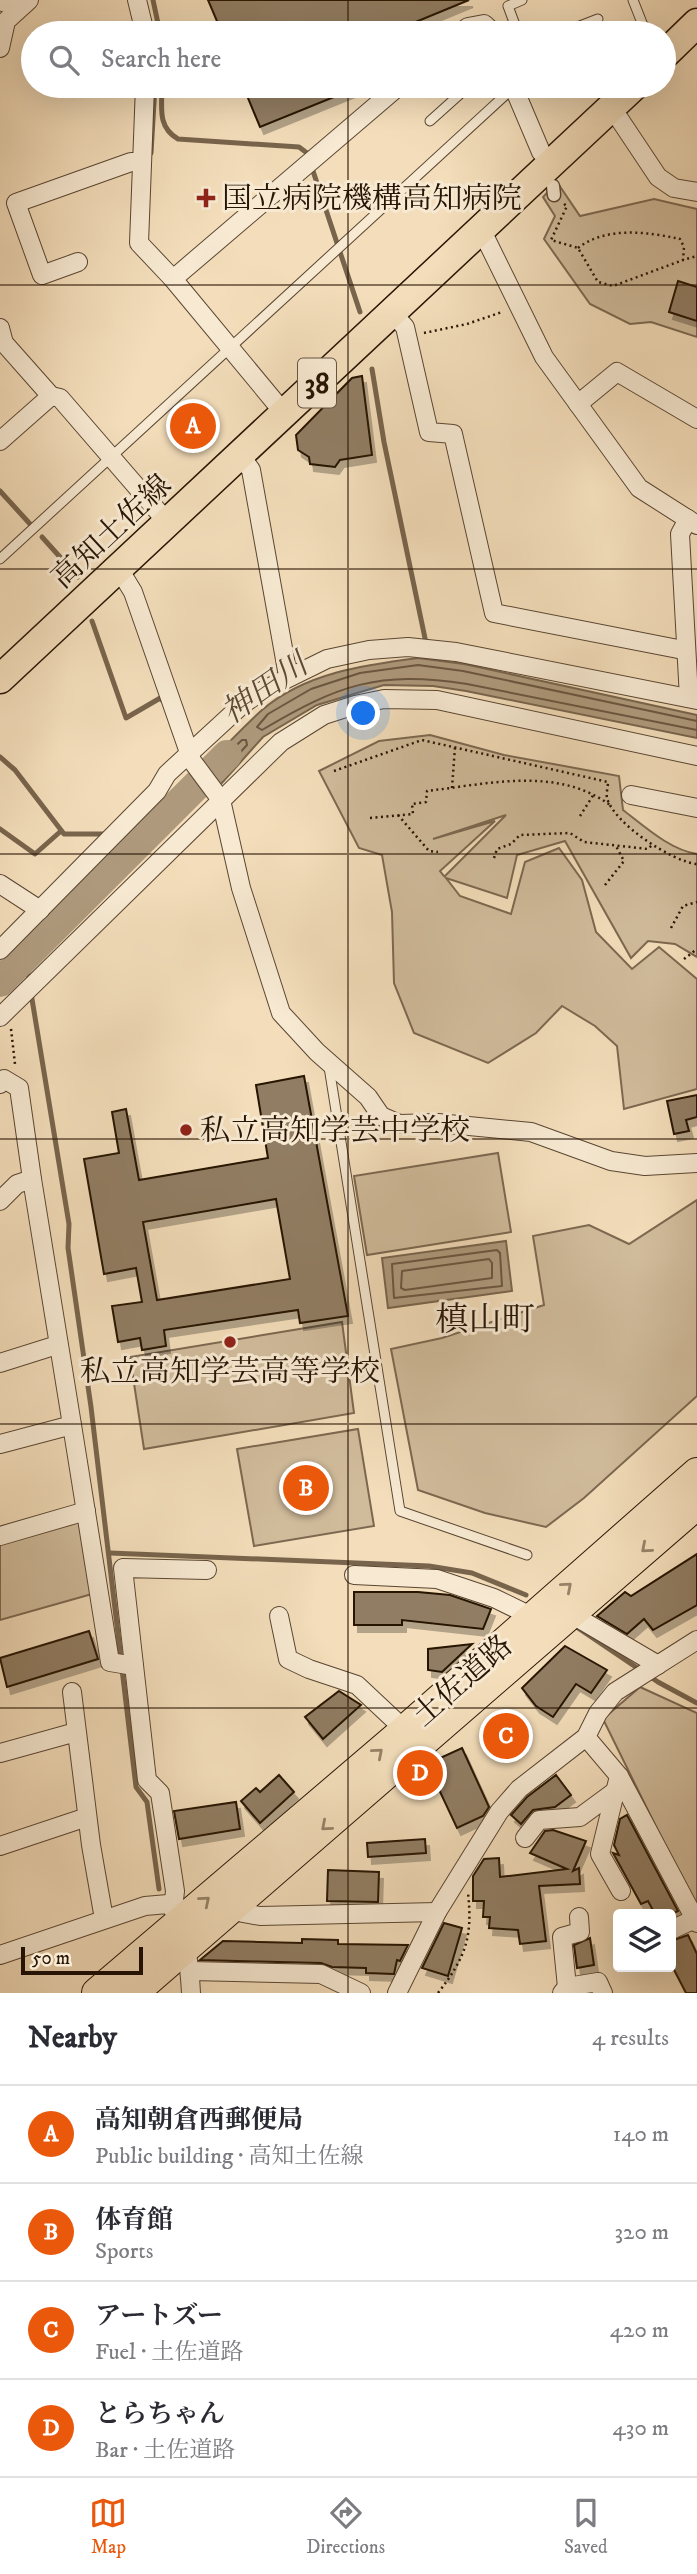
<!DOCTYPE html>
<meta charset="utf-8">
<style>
:root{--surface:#fff;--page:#f2f2f3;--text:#2b2b33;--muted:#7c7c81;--line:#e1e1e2;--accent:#ea580c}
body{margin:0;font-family:"IM FELL DW Pica","Noto Serif JP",serif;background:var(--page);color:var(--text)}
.controls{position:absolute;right:21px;bottom:21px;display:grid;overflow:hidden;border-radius:7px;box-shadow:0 7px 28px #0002}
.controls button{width:63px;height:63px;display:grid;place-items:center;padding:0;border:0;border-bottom:2px solid var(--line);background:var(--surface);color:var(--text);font:35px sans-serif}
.scale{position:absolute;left:21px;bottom:18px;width:122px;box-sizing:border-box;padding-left:7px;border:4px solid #271404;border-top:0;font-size:19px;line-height:24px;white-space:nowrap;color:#271404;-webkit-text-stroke:5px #f7e9d2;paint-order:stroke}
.you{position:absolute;left:364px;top:714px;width:24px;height:24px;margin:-18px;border:5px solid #fff;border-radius:50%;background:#1a73e8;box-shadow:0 0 0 10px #1a73e833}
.badge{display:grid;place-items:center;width:46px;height:46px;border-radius:50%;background:var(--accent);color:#fff;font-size:23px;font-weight:700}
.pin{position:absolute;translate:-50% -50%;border:4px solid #fff;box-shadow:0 2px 7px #0006}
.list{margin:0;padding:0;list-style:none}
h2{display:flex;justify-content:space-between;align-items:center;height:91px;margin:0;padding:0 28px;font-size:30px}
h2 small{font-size:23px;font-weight:400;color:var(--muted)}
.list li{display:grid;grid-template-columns:46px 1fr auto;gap:21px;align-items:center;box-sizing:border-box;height:98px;padding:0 28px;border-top:2px solid var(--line)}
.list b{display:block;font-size:26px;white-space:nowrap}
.list p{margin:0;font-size:23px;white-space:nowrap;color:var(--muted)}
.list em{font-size:23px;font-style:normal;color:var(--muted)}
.icon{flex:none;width:38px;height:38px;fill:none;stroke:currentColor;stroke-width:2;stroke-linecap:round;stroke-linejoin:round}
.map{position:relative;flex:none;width:697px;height:1993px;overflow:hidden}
.search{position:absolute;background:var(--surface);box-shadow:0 7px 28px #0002;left:21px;right:21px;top:21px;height:77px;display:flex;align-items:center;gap:18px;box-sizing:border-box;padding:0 24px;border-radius:38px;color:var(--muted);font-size:26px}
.sheet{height:483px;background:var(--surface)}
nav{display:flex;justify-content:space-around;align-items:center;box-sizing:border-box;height:98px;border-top:2px solid var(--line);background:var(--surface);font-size:19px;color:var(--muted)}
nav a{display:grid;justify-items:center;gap:4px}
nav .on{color:var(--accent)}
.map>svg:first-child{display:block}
</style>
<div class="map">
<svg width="697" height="1993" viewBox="0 0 697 1993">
<defs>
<filter id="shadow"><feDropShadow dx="4" dy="7" stdDeviation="0" flood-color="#0004"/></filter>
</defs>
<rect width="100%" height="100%" fill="#f3ddba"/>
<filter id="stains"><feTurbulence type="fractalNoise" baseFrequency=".00286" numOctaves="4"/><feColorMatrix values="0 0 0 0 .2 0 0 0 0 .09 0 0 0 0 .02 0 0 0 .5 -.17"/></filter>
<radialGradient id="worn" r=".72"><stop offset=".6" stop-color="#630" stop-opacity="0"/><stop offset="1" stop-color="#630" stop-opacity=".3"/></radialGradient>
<g fill="#d0bb9b" stroke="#7c6850" stroke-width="2" fill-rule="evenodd">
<polygon points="557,182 580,216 654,199 697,209 697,337 651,322 630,324 590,304 544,239 555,216 543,197"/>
<path d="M430 735 504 755 619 776 623 810C644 826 670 850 697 854V957L675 944 648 941 631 958 565 841 517 855 507 898 446 878 460 896 511 914 525 862 559 848 582 880 596 932 632 969 659 947 697 979V1089L624 1109 617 1046 595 1026 562 1006 536 1033 488 1063 414 1033 394 983 392 912 382 855 359 848 319 771 379 741ZM506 815 445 876H444L440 871 495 821 433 839Z"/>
<polygon points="498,1153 511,1232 367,1255 354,1176"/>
<polygon points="697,1200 697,1396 584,1498 546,1527 485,1513 418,1490 391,1349 442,1338 544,1305 533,1236 589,1225 629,1244"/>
<polygon points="342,1322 354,1413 144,1449 130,1357"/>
<polygon points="358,1429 374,1526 254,1546 237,1449"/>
<polygon points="80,1519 92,1594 0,1620 0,1543"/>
<polygon points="640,1687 697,1713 697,1910 603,1719"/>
</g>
<g fill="#ae997c" stroke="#78644c" stroke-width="2">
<path d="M418 658 464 664 697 715V738L466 691 433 686 384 685 317 705 263 737 222 783 208 763C226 746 243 727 262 710 305 673 364 665 418 658Z"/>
<polygon points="506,1241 512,1291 388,1308 382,1258"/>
</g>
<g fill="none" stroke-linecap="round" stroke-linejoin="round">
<g stroke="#6a5640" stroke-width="2">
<path d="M697 721 463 671 418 665 360 673 311 689 268 714 257 727 262 730C338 685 378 670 467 684L697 730"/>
<polygon points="242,740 246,740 247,745 225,769 220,769 219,762"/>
<polygon points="497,1250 500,1253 502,1286 394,1298 392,1264"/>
<polygon points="489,1259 492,1263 492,1278 405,1290 401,1288 402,1271"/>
</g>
<g stroke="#78644c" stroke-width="5">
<polyline points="153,0 160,33"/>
<path d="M162 86C162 107 157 127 178 139L299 147 307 153 360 312"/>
<polyline points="151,153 155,86"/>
<polyline points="372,369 384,442 426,643"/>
<polyline points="0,491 31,525"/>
<polyline points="42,537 78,577"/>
<polyline points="92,621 126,718 162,697 162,700"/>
<polyline points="0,757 15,770 64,834 106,834"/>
<polyline points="0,829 35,854 61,831"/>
<polyline points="122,835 147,836"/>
<polyline points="25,957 29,980"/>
<polyline points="31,993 69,1224 68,1248 91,1407 121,1659"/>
<polyline points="110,1553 429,1566 472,1573 526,1595"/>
<polyline points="578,1628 658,1682 697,1703"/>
<polyline points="122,1669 136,1787 147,1802 159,1889"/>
</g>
<polyline stroke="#ae997c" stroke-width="30" points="0,982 227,755"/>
</g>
<g fill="#917d63" stroke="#271404" stroke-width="2" fill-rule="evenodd" filter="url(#shadow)">
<polygon points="208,0 469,0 389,33 222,33"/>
<polygon points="243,86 361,86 260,127"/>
<polygon points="678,281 697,287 697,321 669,312"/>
<polygon points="362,376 372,455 340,460 335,467 310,464 309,457 298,450 296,435 352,378"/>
<path d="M304 1076 348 1316 300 1323 298 1310 164 1330 166 1346 142 1350 140 1338 118 1342 112 1306 142 1302 136 1268 104 1274 84 1159 119 1153 112 1112 126 1109 139 1180 268 1158 256 1085ZM276 1199 290 1279 157 1300 143 1222Z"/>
<polygon points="697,1095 697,1117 686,1120 689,1131 674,1134 667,1101"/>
<polygon points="697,1554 697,1605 653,1630 644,1619 627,1634 597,1616 625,1592 631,1596"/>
<polygon points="354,1592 418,1592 450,1595 491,1609 483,1629 402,1620 402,1625 354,1625"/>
<polygon points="89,1631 98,1659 7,1687 0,1658"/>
<polygon points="472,1644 442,1672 428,1670 428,1649"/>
<polygon points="565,1646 607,1670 591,1693 576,1684 553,1717 536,1706 522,1688"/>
<polygon points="339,1691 361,1705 323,1739 305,1717"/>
<polygon points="462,1748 489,1807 483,1816 457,1828 427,1764"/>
<polygon points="279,1775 294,1792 260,1823 241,1801 256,1788 260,1792"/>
<polygon points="556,1775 571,1795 555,1807 533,1810 521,1824 511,1815 527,1797"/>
<polygon points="236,1802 240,1829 179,1839 174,1811"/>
<polygon points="627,1815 678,1911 672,1914 655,1914 648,1901 641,1904 613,1853 619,1855 614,1845 620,1819"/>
<polygon points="553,1830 586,1841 573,1871 579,1868 580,1884 539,1886 546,1941 520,1944 518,1930 489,1928 490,1917 483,1917 484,1901 473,1901 473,1876 484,1859 499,1858 500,1877 567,1869 530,1853 545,1831"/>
<polygon points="425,1839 426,1853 368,1857 367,1843"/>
<polygon points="328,1870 379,1872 378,1902 327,1901"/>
<polygon points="444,1923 462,1928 448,1976 422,1968"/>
<polygon points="688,1935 697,1954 697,1993 686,1993 671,1964 671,1941"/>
<polygon points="590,1938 594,1965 577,1968 574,1945"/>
<polygon points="302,1939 338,1940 338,1944 408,1945 400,1961 397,1960 394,1974 366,1973 366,1968 332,1967 321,1963 200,1960 223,1941 302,1943"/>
</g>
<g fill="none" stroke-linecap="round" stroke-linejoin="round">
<defs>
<g id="service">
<polyline points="633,0 646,33"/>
<polyline points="518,33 508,6 522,0"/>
<polyline points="562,33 598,19"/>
<polyline points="538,86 539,90 550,86"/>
<polyline points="430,121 469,86"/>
<polyline points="0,559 514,87"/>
<polyline points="329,1067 400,1511 527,1555"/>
</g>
<polyline id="pedestrian" points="553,186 554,195"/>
<g id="minor">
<polyline points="137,0 145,33"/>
<polyline points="0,1 18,7"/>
<polyline points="460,33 468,27 484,24 494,33"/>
<polyline points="0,48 6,21 29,0"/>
<polyline points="145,86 139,243 173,279 399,86"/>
<polyline points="513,86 541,152 553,164"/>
<polyline points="612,108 658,177 674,188 697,192"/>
<polyline points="481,229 544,357 639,488 697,525"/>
<polyline points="78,262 42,275 16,203 131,162 141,162"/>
<polyline points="173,279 284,413"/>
<polyline points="393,314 405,327 429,432 453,434 494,613 678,649 686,647"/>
<polyline points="0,328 4,343 51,396 0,441"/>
<polyline points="51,396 60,398 168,523"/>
<polyline points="578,404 617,372 697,419"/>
<polyline points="240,455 251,470 288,676"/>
<polyline points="688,519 680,534 689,698"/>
<polyline points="119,569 133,592 192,761 221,800 241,888 281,1013 317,1052 368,1097 381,1116 399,1124 438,1123 531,1132 611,1161 645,1166 697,1163"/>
<polyline points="631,795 697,808"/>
<polyline points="0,884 40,910"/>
<polyline points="0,950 157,791 167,774 243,704 262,691 327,659 369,650 408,647 456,652 697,700"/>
<polyline points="0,1017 281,742 324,715 355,705 384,699 437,700 697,756"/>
<polyline points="0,1084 4,1079 19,1088 32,1179 17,1184 0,1201"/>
<polyline points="0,1363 57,1345"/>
<polyline points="72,1425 110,1662 134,1666"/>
<polyline points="0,1444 72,1425 32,1179"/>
<polyline points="0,1536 86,1511"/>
<polyline points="354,1575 437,1579 494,1598 533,1617"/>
<polyline points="571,1614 658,1665"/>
<polyline points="279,1616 288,1659 309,1669 357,1685 405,1730"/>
<polyline points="72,1692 91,1845 104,1919"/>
<polyline points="586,1737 619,1776 697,1923"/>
<polyline points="0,1753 76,1732"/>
<polyline points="619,1776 600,1854 621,1891"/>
<polyline points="525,1838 539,1820 580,1817 614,1792"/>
<polyline points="0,1846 87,1817"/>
<polyline points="232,1907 243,1913 260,1916 437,1912"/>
<polyline points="173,1909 175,1891 160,1793 147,1780 123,1568 207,1570"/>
<polyline points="671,1930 695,1919"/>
<path d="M0 1955 145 1906 168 1904C185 1917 190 1972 191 1993"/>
<polyline points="190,1971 321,1974 361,1993"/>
<polyline points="567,1987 562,1937 580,1932 579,1917"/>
<polyline points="397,1993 437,1912 499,1812 519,1789 586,1737 598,1713 615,1692 697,1640"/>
<polyline points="562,1993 567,1987 598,1982 603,1993"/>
</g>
<g id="primary">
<polyline points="664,55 697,23"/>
<polyline points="0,679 634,86"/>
</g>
<g id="trunk">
<polyline points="97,1993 395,1739 697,1473"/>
<polyline points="133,1993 697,1504"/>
</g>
</defs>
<use href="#service" stroke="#5a4632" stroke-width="11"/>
<use href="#pedestrian" stroke="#5a4632" stroke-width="15"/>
<use href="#minor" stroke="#5a4632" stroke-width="20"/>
<use href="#primary" stroke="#271404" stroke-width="31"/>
<use href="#trunk" stroke="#271404" stroke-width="32"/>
<g stroke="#271404" stroke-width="2.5" stroke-dasharray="2 3.5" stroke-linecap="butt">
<polyline points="564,204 567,206 551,240 578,248 598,282 613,286 683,260"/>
<path d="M578 248C606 226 648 232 680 239L684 247 683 260 697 256"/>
<polyline points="424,333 467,324 502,312"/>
<path d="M334 771 422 740 608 782C608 786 606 794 607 798 614 824 673 862 697 864"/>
<polyline points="452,788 455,747"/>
<polyline points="398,815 429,851 438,852"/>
<polyline points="580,816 594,794"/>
<path d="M370 818 413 814 412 804 426 802 427 791C488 784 557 766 610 805"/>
<polyline points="494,858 497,849 511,844 520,835 570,833 584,842 648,849 653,844"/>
<polyline points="605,885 624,861 616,846"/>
<polyline points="671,928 683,906 697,902"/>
<polyline points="684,959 697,949"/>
<polyline points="11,1029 15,1064"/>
<path d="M438 1993C465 1958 473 1938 468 1893"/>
</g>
<use href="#service" stroke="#f7e9d2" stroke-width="9"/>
<use href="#pedestrian" stroke="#f7e9d2" stroke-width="12"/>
<use href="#minor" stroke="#f7e9d2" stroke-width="18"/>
<use href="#primary" stroke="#f3ddba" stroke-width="28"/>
<use href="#trunk" stroke="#f3ddba" stroke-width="30"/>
</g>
<defs><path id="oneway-chevron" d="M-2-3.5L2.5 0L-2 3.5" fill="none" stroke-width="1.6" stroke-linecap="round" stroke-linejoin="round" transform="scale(1.75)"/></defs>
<g stroke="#978368">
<use href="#oneway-chevron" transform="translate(646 1548) rotate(139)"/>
<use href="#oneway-chevron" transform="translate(567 1587) rotate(-41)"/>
<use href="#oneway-chevron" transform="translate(378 1753) rotate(-41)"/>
<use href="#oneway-chevron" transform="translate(326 1826) rotate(139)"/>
<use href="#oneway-chevron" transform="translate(205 1901) rotate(-40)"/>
</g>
<path fill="none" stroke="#271404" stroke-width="2" stroke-opacity="0.55" d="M348 0V33M348 86V1993M0 285H697M0 569H697M0 854H697M0 1139H697M0 1424H697M0 1708H697"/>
<g fill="#8f2418" stroke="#f7e9d2" stroke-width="2.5">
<path d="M202.5 187.5h7v7h7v7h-7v7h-7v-7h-7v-7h7z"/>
<circle cx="186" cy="1130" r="7"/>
<circle cx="230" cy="1342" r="7"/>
</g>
<g text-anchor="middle" stroke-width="6" stroke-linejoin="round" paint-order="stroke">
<rect fill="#f7e9d2" stroke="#655442" stroke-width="2" x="298" y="358.5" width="38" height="49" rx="5"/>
<g font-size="28" font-weight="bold" fill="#271404">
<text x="317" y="393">38</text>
</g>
<g font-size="30" fill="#271404" stroke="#f7e9d2" text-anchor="start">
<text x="222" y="208">国立病院機構高知病院</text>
<text x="200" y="1140">私立高知学芸中学校</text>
<text x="230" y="1381" text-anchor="middle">私立高知学芸高等学校</text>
</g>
<g font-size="30" fill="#271404" stroke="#f7e9d2">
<text transform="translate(111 531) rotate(-43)" y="10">高知土佐線</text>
<text transform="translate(462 1680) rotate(-41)" y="10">土佐道路</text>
</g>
<g font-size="32" font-style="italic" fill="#5d4934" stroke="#f7e9d2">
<text transform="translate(264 688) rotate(-35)" y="11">神田川</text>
</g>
<g font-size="33" fill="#271404" stroke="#f7e9d2">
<text x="485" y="1330">槙山町</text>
</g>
</g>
<rect width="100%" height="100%" filter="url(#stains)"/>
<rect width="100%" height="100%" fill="url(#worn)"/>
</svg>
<div class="controls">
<button><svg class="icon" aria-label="layers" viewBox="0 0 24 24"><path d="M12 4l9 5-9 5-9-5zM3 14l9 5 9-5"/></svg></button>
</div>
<div class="scale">50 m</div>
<div class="you"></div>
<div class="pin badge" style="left:193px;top:426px">A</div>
<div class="pin badge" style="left:306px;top:1488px">B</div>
<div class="pin badge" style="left:506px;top:1736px">C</div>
<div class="pin badge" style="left:420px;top:1773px">D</div>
<div class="search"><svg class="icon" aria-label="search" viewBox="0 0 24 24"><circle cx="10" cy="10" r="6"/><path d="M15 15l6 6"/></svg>Search here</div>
</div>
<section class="sheet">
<h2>Nearby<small>4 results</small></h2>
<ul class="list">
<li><span class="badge">A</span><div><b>高知朝倉西郵便局</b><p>Public building · 高知土佐線</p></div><em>140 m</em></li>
<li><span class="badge">B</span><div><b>体育館</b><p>Sports</p></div><em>320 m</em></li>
<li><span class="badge">C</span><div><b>アートズー</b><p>Fuel · 土佐道路</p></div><em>420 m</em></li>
<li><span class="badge">D</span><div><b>とらちゃん</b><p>Bar · 土佐道路</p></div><em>430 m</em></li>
</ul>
</section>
<nav>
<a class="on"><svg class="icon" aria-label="map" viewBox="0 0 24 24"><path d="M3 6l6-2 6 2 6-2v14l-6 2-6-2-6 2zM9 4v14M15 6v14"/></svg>Map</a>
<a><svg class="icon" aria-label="directions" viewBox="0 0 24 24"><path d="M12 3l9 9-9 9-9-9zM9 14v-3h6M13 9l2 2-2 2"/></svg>Directions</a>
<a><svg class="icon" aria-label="saved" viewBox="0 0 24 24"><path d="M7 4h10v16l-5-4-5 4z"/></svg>Saved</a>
</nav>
